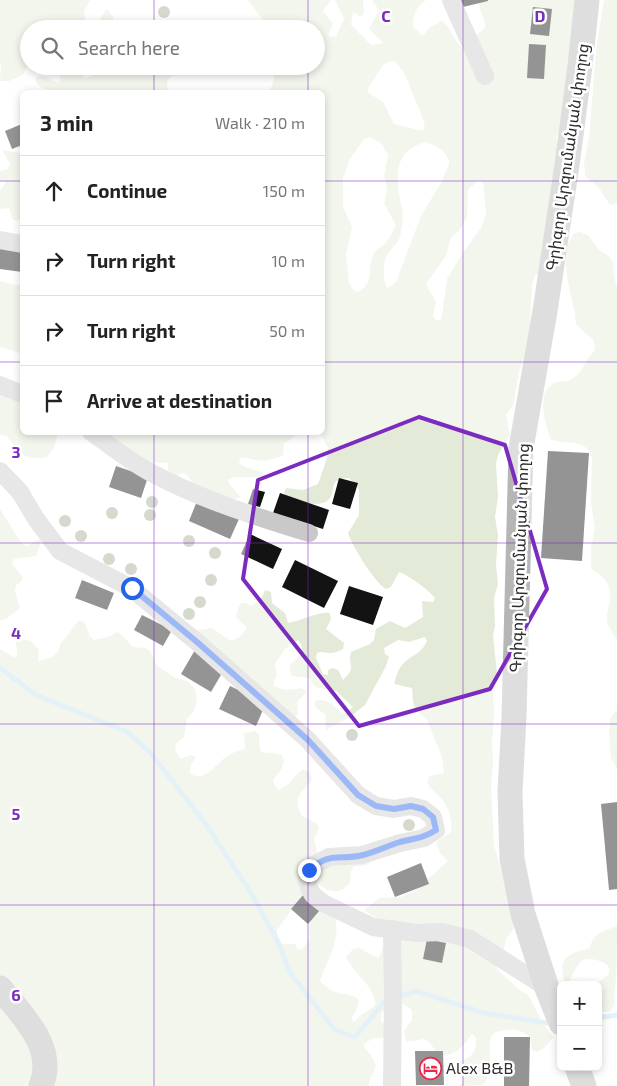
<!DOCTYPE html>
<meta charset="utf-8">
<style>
:root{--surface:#fff;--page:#f2f2f2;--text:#222;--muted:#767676;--line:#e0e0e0}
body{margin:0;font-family:"Exo 2","Noto Sans Armenian",sans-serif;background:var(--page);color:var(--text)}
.controls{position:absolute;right:15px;bottom:15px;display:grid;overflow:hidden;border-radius:8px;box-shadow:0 2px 8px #0003}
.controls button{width:45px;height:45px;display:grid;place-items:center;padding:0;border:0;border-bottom:1px solid var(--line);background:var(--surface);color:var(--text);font:25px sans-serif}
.stop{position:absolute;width:15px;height:15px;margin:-11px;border:4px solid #2563eb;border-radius:50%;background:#fff}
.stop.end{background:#2563eb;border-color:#fff;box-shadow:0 1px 5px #0008}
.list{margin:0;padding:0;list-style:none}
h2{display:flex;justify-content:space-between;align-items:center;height:65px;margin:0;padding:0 20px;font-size:21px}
h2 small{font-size:16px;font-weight:400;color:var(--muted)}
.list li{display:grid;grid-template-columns:32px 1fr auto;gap:15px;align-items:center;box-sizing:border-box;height:70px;padding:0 20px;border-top:1px solid var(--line)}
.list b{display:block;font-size:19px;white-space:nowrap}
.list em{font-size:16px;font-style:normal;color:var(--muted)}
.icon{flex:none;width:28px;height:28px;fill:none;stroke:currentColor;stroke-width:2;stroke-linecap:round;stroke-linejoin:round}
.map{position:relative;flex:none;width:617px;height:1086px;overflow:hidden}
.search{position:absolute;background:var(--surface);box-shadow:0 2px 8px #0003;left:20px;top:20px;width:305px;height:55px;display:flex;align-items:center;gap:12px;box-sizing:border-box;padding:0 18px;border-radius:28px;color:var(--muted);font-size:19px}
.panel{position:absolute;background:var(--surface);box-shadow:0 2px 8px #0003;left:20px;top:90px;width:305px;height:345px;border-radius:8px}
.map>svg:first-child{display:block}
</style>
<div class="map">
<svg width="617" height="1086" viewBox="0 0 617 1086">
<rect width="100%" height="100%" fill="#fff"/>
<g fill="#e4ead8" fill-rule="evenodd">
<polygon points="0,0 90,0 84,11 86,29 29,29 29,63 23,75 9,81 0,81 1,65 0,64"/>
<path d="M248 0H331L323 11 333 24 328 36 336 37 344 19 335 0H363L364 13 361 17 353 12 351 25 371 45 384 43 369 29 379 10 372 0H426C416 6 413 15 413 27L423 36 429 28 442 21C453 28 453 44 466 50L473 38 485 28V23L479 6 480 0H578L562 131 558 134 556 138 558 143 543 272 535 275 532 285 529 347 520 368 513 406 506 414 510 435 498 455 496 464 498 497 495 517 498 535 496 564 498 584 494 598 495 626 493 635 497 673 493 693 494 715 492 742 493 764 491 787 494 845 503 877 514 928 506 939 502 958 496 966 498 970 517 988 528 995 544 1025 554 1037 544 1048 536 1052 532 1050 530 1037C520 1027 507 1029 494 1033 483 1045 498 1067 483 1085L459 1086 462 1083 463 1078 452 1069C464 1056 477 1061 476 1037L472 1034C464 1046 455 1057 439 1056 435 1051 430 1039 422 1039 416 1040 413 1042 406 1041L404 1031 412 1020V1010L400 1002 381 1013V1022L385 1024 386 1037 372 1039 365 1043 364 1047 373 1058 376 1066 369 1082V1086H0V649L15 658 17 654 16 642 20 639 31 641 39 650 38 661C53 657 57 658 61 642L65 639 78 621H84L90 637 94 640 108 637 117 632 121 634 133 647 145 648 150 651 157 666 176 678 187 681 195 689 197 699 194 711 187 719 184 737 176 744 175 750 181 759 191 755 196 757 190 767V773C204 785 218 761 230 754 234 752 240 751 245 749L244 733 255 731 259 734 260 751C267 754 274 752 282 755 287 765 279 772 273 780L275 786 278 790C290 787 293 775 303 769 310 772 312 774 311 782 299 794 293 799 302 816L317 824 319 829 314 839 318 856 374 858C369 866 363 866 354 866L351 871 350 883C336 898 325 890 313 879L277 930 278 942 283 944H295L297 949 302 950 310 938 309 928 311 917 317 908 335 918C341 940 327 960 320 981 333 995 340 992 356 997L359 1002 355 1013 351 1017 354 1022 362 1014 375 1006C377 988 353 973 346 957L353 949 359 948 374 956 379 957C384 948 390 931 381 922 377 917 369 914 364 910L379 898 401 897 416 890 448 861 440 853 436 843 440 839 451 832C453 821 448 805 440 797 435 792 430 789 427 782L430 776 444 773 442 757 427 720C424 716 421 715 418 712 412 706 413 696 412 688L394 684C396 677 398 669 403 664 412 654 421 655 427 641L425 637 409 642 398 640 384 648 385 654 389 657 385 668 365 705 350 717 326 730 325 714 316 708 314 704 317 700C338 701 331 709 345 714L353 707 336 691 315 687 309 678 292 676 289 666C297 658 308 651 298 640L285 649 275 664 277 675 274 680V686C283 691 292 690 301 688L307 691C297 704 296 696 298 714L294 718 198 636V630L212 628 231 641 240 637 247 628 236 617 238 608 241 603H246L251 606C259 602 262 598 265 590L271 592 272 603 285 613 288 623C300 621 320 611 330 613L331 619 326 629 344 643 343 649C339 651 333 654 328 653 323 653 323 651 317 653L316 658 323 674 328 675V670L333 668 338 670 343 680C358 665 347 667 351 652L370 644 374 640 376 629 390 621 405 628 423 617 422 601 433 602 435 598C430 591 407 574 399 572L391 587 386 589C375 583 352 546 348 533L359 515V491L357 486 349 478C325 479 339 492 327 501 316 508 298 501 288 498L284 493 286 488 303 490 318 484 327 458 328 448 320 433 322 432V92H269L273 83 276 66H316V29H270ZM391 61 396 62 404 73 422 116 425 125 423 131 394 124 383 102 370 94 367 90 383 65ZM369 137 381 143 388 155 384 176 387 190 384 204 396 225C393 230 390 238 386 243 382 247 376 248 374 254 366 269 376 284 357 292L353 290 349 282 346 255 352 227 343 207V179L350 159 364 139ZM426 142 435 146 443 151 449 160V164L441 183 421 216 396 282 388 288C382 283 383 261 387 255 390 250 396 245 399 239 401 235 401 229 402 224 405 213 400 204 399 193 396 168 398 149 426 142ZM478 181 483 182 486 214 481 228 462 254 447 279 442 316 440 320H436L433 316 436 302 426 284 446 256 451 237 459 231 467 218 468 189Z"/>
<polygon points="604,0 617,0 617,203 610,205 599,188 585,176 584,163 589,138 596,51"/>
<polygon points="107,9 113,17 116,29 98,29 100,19"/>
<path d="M56 66H86L83 78C92 78 95 73 99 66H194C182 80 163 68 168 92H56C48 89 37 89 35 79 43 70 50 82 59 83L61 80Z"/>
<polygon points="2,150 19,153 22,159 22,217 17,221 12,219 9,208 0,209 0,191 6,182 0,180 0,171 8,169 10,164"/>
<path d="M580 232 589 236 598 249 610 257 613 262 614 277 617 287V639C614 635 610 630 608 625 606 618 607 612 609 605 614 588 606 577 591 569V546L595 528 591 503 592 458C591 456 590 453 589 451 581 439 562 445 551 439 545 423 534 388 558 382 561 381 564 382 566 381 577 379 582 369 587 360 589 356 594 353 595 348 596 337 582 332 577 325 574 320 576 315 574 310 570 288 557 251 575 233Z"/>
<polygon points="0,281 16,285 22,284 22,354 2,347 0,348"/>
<path d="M0 391 22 404V432L58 433 54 448 47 457C24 461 19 453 7 436L0 435Z"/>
<path d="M105 433H298L289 441 284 443 283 455C274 459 267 462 256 460 250 459 246 457 240 458L239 463C246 469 257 469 265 474 254 482 239 473 228 480L230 485 241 497C227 505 194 489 187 475L182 473 171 479 168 474V463L146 462Z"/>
<polygon points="0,509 22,544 27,546 36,540 42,539 36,556 14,559 12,564 23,577 21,582 16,585 15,591 20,608 6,619 0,621"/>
<polygon points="617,711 617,769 611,758 609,734 610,719 613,714"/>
<path d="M617 926C617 947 617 969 615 989 613 998 616 1005 610 1012H601L598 1006V985H595L609 974C609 971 610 969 608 966 604 961 588 956 582 961 574 967 573 978 566 985 563 982 564 979 563 974 559 954 574 953 590 948 593 932 605 931 617 926Z"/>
</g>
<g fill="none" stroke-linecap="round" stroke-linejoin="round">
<g stroke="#c3e1eb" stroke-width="5">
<polyline points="0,668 36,695 127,732 149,751 205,823 251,893 278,942 290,973 335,1030 355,1037 385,1001 416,991 484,1013 547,1023"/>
<polyline points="598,1018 617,1015"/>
</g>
</g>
<g fill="#131313">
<polygon points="461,0 488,0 488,1 463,7"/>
<polygon points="533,7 552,9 549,36 530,34"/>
<polygon points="529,44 546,45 544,79 527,78"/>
<polygon points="22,124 22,145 12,149 5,131"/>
<polygon points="0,246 22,250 22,272 0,269"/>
<polygon points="548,451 589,453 582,561 541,558"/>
<polygon points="116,466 148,477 141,498 109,487"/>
<polygon points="339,478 358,483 350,509 332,504"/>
<polygon points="253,489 265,492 260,507 248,504"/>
<polygon points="280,493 329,510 323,529 273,513"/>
<polygon points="197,501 239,519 230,539 189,521"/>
<polygon points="250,534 282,549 273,569 241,554"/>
<polygon points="295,560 338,581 324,608 282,587"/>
<polygon points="82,580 114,593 107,610 75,598"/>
<polygon points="349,586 383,597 373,625 340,614"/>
<polygon points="142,615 172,630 163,646 134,630"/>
<polygon points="195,650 225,668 211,692 181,674"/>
<polygon points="230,686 266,703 256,726 219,709"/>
<polygon points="617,802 617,889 609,890 601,804"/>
<polygon points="421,863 429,884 395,897 387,877"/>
<polygon points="303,895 320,910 308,924 291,909"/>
<polygon points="427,939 446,943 442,963 423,959"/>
<polygon points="504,1037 530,1037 529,1086 504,1086"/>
<polygon points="415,1051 443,1051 444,1085 416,1085"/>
</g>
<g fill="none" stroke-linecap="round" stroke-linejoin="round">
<g stroke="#c9c9c9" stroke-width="18">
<polyline points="451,0 485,76"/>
<polyline points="0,240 22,244"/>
<polyline points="0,385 22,394"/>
<path d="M91 432C110 445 128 460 148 471 199 499 254 516 309 533"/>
<polyline points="0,471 20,492 36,519 60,551 131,588 197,642 308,740 358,795 376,806 394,809 411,806 423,809 433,817 436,830 424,838 400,843 362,855 329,857 316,864 309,870 307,878 309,888 313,895 323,903 373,927 417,933 442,932 470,939 547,988"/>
<polyline points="392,929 393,999 392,1086"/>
</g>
<g stroke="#b6b6b6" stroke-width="25">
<path d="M0 988C22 1015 57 1048 41 1086"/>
<polyline points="561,1023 547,988 523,914 512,859 510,792 514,717 521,448 545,311 567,165 580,66 587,0"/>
<polyline points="577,1067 584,1086"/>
</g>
</g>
<g fill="#a2ac92">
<circle cx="164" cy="12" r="6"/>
<circle cx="152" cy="502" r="6"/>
<circle cx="112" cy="513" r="6"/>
<circle cx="150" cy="515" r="6"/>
<circle cx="65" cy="521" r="6"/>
<circle cx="81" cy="536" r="6"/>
<circle cx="189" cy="541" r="6"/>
<circle cx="215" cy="553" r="6"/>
<circle cx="109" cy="559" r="6"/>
<circle cx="131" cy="569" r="6"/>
<circle cx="211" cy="580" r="6"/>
<circle cx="200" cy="602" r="6"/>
<circle cx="189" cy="614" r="6"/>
<circle cx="352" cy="735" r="6"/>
<circle cx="409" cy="825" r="6"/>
</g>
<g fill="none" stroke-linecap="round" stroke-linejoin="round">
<path stroke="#2563eb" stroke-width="6" d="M132 588 197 642 308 740 358 795 376 806 394 809 411 806 423 809 433 817 436 830C422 839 415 838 400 842 387 846 376 852 363 855 339 861 331 851 309 870"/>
</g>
<path d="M0 0H617V1086H0ZM419 417 505 445 547 589 490 689 359 726 243 579 258 480Z" fill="#fff" fill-opacity=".55" fill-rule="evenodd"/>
<path fill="none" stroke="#7b2cbf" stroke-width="4" stroke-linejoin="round" d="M419 417 505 445 547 589 490 689 359 726 243 579 258 480Z"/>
<path fill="none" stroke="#7b2cbf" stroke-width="1" stroke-opacity="0.55" d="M154 0V29M308 0V29M463 0V1086M154 66V92M308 66V92M0 181H22M322 181H617M0 362H22M322 362H617M154 432V1086M308 432V1086M0 543H617M0 724H617M0 905H617"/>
<defs>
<symbol id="hotel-ring" viewBox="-11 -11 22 22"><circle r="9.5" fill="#fff" stroke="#ea274d" stroke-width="1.5"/><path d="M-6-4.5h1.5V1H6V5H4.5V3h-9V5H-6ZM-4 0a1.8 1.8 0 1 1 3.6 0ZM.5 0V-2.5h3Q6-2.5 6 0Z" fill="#ea274d"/></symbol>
</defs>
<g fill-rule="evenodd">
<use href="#hotel-ring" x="418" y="1056" width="25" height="25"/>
</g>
<g text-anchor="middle" stroke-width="5" stroke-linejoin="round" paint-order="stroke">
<g font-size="16" fill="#2c2c2c" stroke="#fff">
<text transform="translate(567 157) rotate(-82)" y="6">Գրիգոր Արզումանյան փողոց</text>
<text transform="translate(519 558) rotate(-88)" y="6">Գրիգոր Արզումանյան փողոց</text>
</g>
<g font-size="16" fill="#2c2c2c" stroke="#fff" text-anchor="start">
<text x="446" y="1074">Alex B&amp;B</text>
</g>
</g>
<g font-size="16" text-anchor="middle" font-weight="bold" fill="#7b2cbf" stroke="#fff" stroke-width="5" stroke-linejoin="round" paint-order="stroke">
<text x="386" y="22">C</text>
<text x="540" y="22">D</text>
<text x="16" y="458">3</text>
<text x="16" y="639">4</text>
<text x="16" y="820">5</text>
<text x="16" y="1001">6</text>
</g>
</svg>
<div class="controls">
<button>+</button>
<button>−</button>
</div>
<div class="stop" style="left:132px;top:588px"></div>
<div class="stop end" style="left:309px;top:870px"></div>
<div class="search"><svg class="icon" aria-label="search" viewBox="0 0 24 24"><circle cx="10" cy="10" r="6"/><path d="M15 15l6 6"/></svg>Search here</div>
<section class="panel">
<h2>3 min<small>Walk · 210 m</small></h2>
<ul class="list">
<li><svg class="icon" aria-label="ahead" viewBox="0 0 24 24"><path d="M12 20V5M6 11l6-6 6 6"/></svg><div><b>Continue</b></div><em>150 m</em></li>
<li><svg class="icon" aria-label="right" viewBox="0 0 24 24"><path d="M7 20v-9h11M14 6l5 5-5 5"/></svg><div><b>Turn right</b></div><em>10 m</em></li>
<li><svg class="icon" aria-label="right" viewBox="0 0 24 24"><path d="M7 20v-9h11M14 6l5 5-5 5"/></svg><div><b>Turn right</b></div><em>50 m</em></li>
<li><svg class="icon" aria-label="arrive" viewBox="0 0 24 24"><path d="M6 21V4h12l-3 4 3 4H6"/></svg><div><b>Arrive at destination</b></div></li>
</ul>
</section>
</div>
